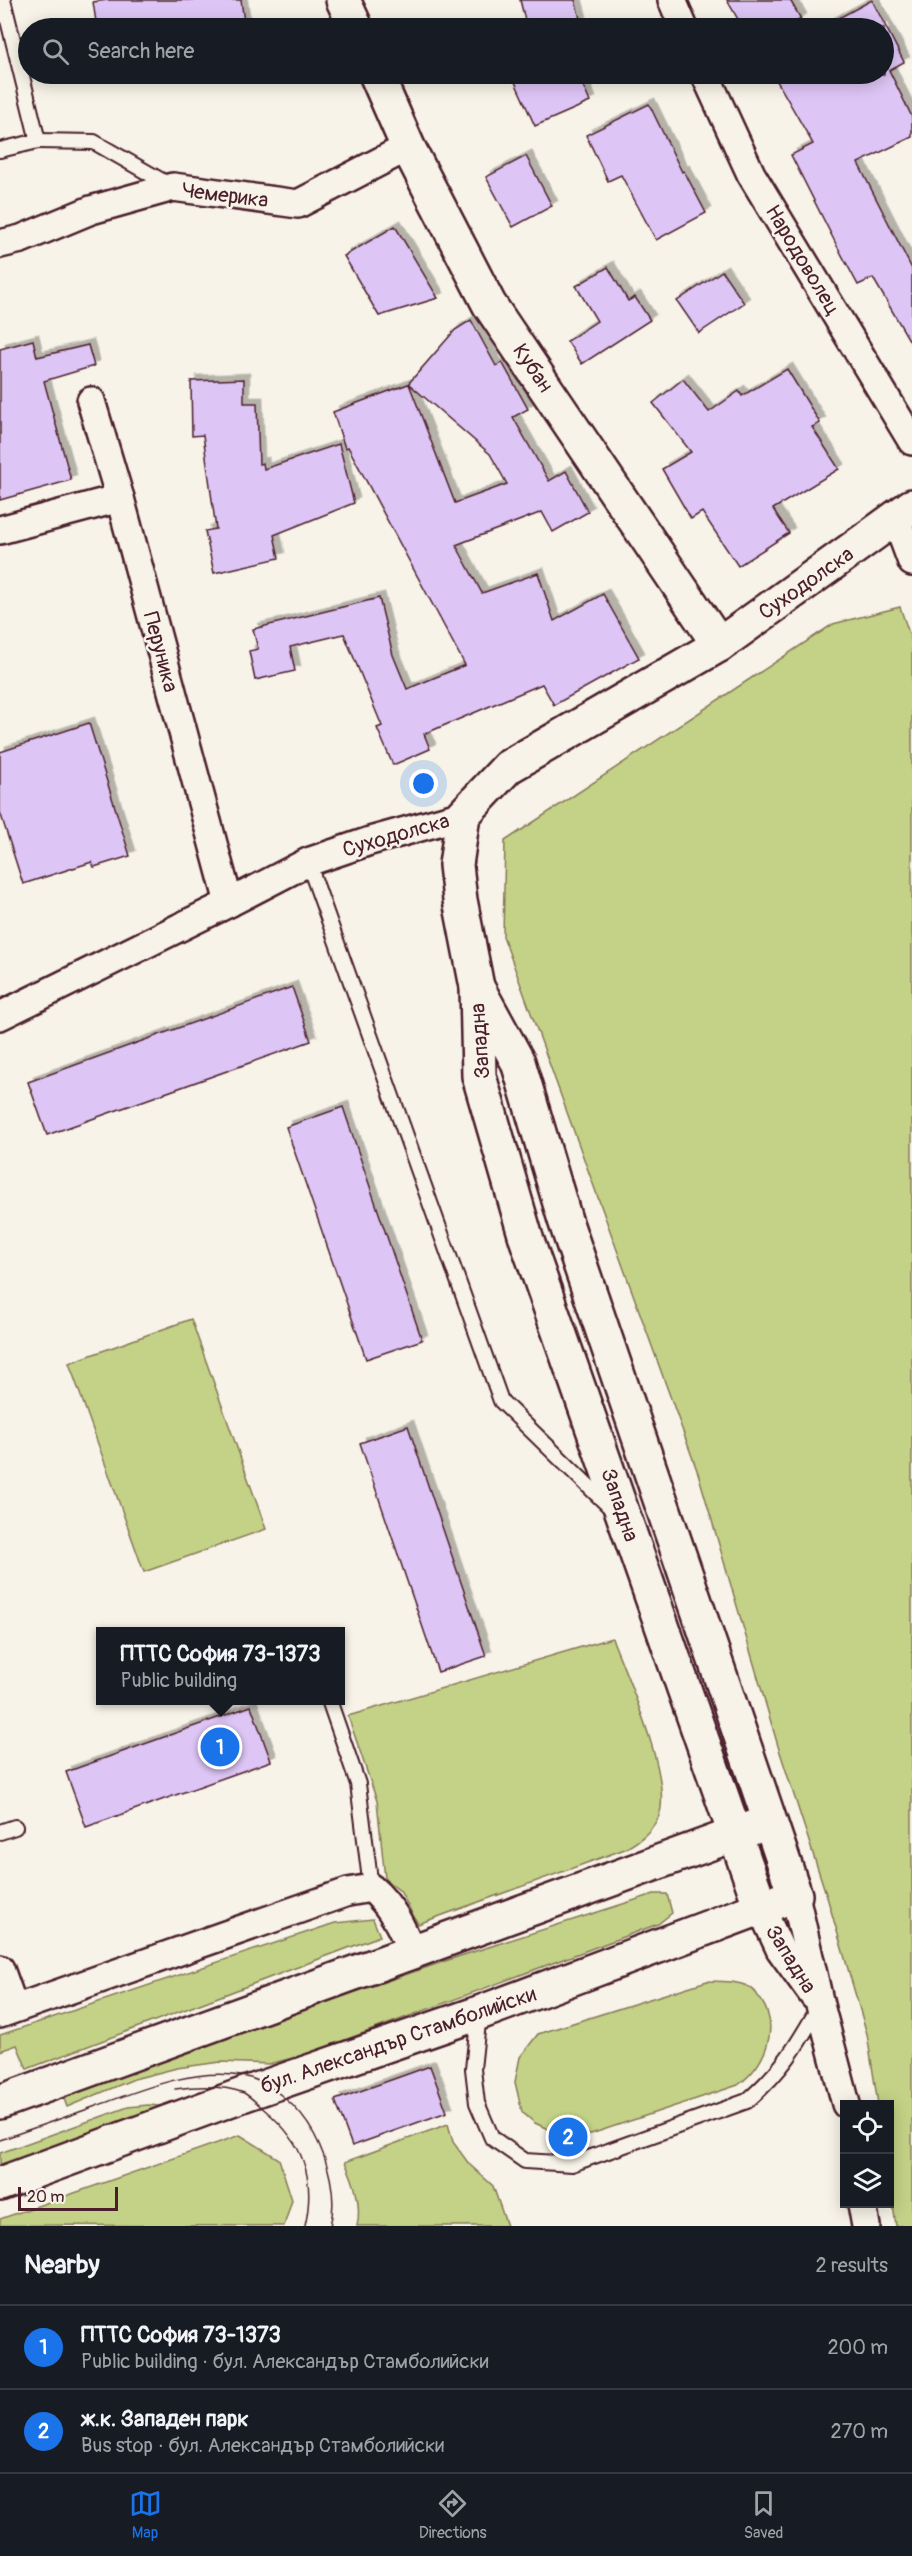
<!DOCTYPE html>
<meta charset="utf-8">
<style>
:root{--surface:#171b24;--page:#242831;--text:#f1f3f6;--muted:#9ea1a6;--line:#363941;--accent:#1a73e8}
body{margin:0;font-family:Pangolin,sans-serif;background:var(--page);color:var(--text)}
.controls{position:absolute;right:18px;bottom:18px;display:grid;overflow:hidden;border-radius:0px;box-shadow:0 3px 15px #0003}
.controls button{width:54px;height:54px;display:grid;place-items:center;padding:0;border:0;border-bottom:2px solid var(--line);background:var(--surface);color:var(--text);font:30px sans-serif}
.scale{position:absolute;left:18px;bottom:15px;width:100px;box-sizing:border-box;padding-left:6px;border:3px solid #4a1f2b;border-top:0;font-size:16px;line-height:21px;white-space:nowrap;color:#4a1f2b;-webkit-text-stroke:4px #f7f3e8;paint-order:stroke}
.you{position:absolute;left:424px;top:784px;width:21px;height:21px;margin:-15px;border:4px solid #fff;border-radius:50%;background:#1a73e8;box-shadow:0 0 0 9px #1a73e833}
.badge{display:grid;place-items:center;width:39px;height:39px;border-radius:50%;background:var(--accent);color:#fff;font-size:20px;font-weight:700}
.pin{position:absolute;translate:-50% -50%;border:3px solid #fff;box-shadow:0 2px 6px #0006}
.popup{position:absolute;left:96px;top:1627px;width:249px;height:78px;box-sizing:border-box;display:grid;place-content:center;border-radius:0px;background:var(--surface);filter:drop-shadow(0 2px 4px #0005);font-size:20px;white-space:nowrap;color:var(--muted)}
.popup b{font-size:22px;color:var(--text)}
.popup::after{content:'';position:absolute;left:50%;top:100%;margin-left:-12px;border:12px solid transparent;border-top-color:var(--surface)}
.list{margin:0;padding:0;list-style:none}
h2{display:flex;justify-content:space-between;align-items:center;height:78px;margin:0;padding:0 24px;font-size:26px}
h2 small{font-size:20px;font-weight:400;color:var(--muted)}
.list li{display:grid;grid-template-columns:39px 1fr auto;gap:18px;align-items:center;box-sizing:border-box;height:84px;padding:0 24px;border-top:2px solid var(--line)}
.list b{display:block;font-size:22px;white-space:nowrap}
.list p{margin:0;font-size:20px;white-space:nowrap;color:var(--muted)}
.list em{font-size:20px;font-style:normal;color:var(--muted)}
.icon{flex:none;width:33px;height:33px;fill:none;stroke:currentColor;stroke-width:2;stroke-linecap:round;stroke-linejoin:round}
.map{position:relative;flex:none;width:912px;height:2226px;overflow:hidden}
.search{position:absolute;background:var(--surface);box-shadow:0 3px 15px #0003;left:18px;right:18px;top:18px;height:66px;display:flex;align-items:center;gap:15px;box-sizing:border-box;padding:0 21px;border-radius:33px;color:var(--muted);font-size:22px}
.sheet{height:246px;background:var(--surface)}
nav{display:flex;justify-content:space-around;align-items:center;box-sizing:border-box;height:84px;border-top:2px solid var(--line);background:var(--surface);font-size:16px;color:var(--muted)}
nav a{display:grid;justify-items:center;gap:3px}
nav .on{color:var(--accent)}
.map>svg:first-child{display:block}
</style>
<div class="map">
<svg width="912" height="2226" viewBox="0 0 912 2226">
<defs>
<filter id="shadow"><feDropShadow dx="5.5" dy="-5.5" stdDeviation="0" flood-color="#0004"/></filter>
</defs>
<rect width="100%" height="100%" fill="#f7f3e8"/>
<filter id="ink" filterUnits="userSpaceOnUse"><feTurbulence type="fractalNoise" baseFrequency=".0167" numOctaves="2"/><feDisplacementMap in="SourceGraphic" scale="12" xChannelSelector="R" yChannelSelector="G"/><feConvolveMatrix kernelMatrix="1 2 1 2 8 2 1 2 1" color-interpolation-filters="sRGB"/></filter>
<g filter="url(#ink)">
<g fill="#c3d286" stroke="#867858" stroke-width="1.5">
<polygon points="900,607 912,642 912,2226 896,2226 890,2184 890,2104 878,2104 867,2034 827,1897 778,1746 698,1473 503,936 505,841 833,624"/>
<polygon points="191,1319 266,1529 144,1572 69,1363"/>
<path d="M612 1638C626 1675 675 1783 658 1818 650 1833 639 1841 625 1849L418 1924 400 1891 385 1879 377 1801 348 1716Z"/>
<polygon points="654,1894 667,1894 672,1913 658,1924 304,2055 269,2064 220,2062 177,2068 134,2079 67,2107 62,2093 454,1958"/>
<polygon points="373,1919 380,1936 27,2069 17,2045 0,2051 0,2035 335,1923"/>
<path d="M707 1981C720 1982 741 1980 752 1989 756 1991 758 1997 761 2000 781 2029 764 2066 738 2085L591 2134 552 2131 535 2123 522 2112 515 2082 520 2057 538 2034Z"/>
<polygon points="148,2105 172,2107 0,2168 0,2153 128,2107"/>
<path d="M448 2124 453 2142 469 2164 493 2186 507 2226H357C362 2204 354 2182 345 2162Z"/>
<polygon points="240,2135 279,2159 292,2200 284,2226 0,2225 0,2219"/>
</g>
<g fill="#ddc5f5" stroke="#4a1f2b" stroke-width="1.5" fill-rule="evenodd" filter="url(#shadow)">
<polygon points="107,0 241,0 245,28 97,28 93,2"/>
<polygon points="520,0 575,0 581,22 558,28 527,28"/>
<polygon points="727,0 790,0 801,19 786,28 743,28"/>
<polygon points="872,0 904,62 889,70 912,117 912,137 858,163 912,269 912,345 873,278 858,285 836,244 791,155 813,144 773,74 884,74 884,28 822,27"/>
<polygon points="535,74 578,74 590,102 535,126 515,82"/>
<polygon points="649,104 682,172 684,171 706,213 656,240 621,175 608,181 586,135"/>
<polygon points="526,156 552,206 513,227 486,177"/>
<polygon points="395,226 438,298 379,316 344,256"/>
<polygon points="608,267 628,301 635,297 650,320 582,364 567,341 597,321 576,286"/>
<polygon points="722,271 744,303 699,333 677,301"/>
<path d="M471 320 496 366 502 362 528 409 513 417 549 481 566 471 588 512 553 532 542 512 456 545 482 593 538 573 554 621 603 594 639 658 554 705 542 684 424 734 430 749 393 765 377 728 382 726 344 634 290 647 295 671 255 680 249 651 258 649 253 629 379 598 393 655 407 689 465 665 348 447 345 448 333 412 408 384 455 330ZM409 384 490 454 507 484 455 503Z"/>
<polygon points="33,340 37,357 88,345 94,366 44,381 71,480 0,500 0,349"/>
<polygon points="787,369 820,423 812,427 839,469 773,509 789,533 738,566 702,512 691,519 662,469 691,452 653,403 683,379 709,412 739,391 742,396"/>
<polygon points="244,379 244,403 257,403 259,464 263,463 264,469 339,444 354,503 274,535 279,558 214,573 205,531 216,529 203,435 192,436 191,381"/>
<polygon points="89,723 130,856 94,867 92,862 23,884 0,812 0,752"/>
<polygon points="292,987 311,1041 47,1135 28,1082"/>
<polygon points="343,1107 422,1340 366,1359 286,1127"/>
<polygon points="408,1426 486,1656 438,1672 360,1443"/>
<polygon points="251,1706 271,1761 86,1827 66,1772"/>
<polygon points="430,2066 447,2112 352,2146 335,2100"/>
</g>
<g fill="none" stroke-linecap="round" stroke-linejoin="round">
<defs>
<g id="lane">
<polyline points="38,141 94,142 171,186"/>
<polyline points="0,150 38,141 3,0"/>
<polyline points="308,862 501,1401 612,1509"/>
<polyline points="329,1700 358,1784 371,1888"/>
<polyline points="0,1832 15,1827"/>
<path d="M479 2013 473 2069 477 2103 492 2138 525 2161 572 2164 747 2101C783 2070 796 2047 819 2007"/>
</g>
<g id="street">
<polyline points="672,0 684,28"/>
<polyline points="705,74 751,174 912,441"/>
<polyline points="0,244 21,239 91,210 173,187 298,204 408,147"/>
<polyline points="91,401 120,498 229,903"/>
<polyline points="896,519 912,562"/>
<polyline points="0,530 120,498"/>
<polyline points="0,1016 229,903 308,862 370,841 463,815"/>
<polyline points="795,1895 820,2005 846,2104"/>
<polyline points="761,1908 780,1949 814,1996"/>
<polyline points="0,1969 14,2008"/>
<path d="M0 2014 348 1892 371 1888C392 1906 402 1928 412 1952"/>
<polyline points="862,2204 866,2226"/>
</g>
<g id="secondary">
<polyline points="343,0 356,28"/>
<polyline points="376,74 408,147 489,304 719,645"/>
<polyline points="761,1908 526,1238 479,1076 477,987 460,900 456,865 463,815 508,767 719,645 912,506"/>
<polyline points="0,2102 755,1827"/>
<polyline points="0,2184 245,2094 479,2013 795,1895 565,1220 518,1062 477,987"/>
</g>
</defs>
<use href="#lane" stroke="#4a1f2b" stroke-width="18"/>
<use href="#street" stroke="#4a1f2b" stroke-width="32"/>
<use href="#secondary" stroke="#4a1f2b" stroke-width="38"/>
<use href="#lane" stroke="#f7f3e8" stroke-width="14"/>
<use href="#street" stroke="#f7f3e8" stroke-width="27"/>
<use href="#secondary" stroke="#f7f3e8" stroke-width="33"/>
<g stroke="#4a1f2b" stroke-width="1.5">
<path d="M175 2089C196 2086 223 2085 244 2093 251 2097 259 2105 266 2111 303 2142 316 2178 305 2226"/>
<path d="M0 2140C33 2128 66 2117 99 2105 143 2089 193 2068 241 2076 270 2080 300 2108 314 2134 328 2160 338 2197 330 2226"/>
</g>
</g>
</g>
<g text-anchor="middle" stroke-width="5" stroke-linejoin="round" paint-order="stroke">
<g font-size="21" fill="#4a1f2b" stroke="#f7f3e8">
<text transform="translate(225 195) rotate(7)" y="7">Чемерика</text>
<text transform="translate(803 260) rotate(59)" y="7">Народоволец</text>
<text transform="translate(533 368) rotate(56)" y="7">Кубан</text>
<text transform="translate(806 583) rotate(-35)" y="7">Суходолска</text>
<text transform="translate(161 652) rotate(75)" y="7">Перуника</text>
<text transform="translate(396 835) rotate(-16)" y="7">Суходолска</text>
<text transform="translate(480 1041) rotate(-94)" y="7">Западна</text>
<text transform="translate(620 1505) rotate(71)" y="7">Западна</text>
<text transform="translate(791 1959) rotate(58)" y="7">Западна</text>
<text transform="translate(398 2040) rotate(-19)" y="7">бул. Александър Стамболийски</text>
</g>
</g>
</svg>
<div class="controls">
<button><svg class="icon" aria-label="locate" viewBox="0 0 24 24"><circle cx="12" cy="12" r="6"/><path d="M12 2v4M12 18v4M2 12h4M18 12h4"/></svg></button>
<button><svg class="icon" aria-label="layers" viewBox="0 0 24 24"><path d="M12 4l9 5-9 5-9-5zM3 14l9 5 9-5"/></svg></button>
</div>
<div class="scale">20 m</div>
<div class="you"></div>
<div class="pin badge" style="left:220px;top:1747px">1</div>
<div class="popup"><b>ПТТС София 73-1373</b>Public building</div>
<div class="pin badge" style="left:568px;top:2137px">2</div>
<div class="search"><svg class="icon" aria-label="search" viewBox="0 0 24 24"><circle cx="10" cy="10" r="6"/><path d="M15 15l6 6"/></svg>Search here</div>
</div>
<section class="sheet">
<h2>Nearby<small>2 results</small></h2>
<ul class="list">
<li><span class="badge">1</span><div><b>ПТТС София 73-1373</b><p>Public building · бул. Александър Стамболийски</p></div><em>200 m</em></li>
<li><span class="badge">2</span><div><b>ж.к. Западен парк</b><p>Bus stop · бул. Александър Стамболийски</p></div><em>270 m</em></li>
</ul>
</section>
<nav>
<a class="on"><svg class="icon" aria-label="map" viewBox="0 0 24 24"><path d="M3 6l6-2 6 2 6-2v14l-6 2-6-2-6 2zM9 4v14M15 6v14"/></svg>Map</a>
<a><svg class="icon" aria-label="directions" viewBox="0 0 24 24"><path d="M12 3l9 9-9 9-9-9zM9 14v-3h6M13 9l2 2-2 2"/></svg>Directions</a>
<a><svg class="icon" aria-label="saved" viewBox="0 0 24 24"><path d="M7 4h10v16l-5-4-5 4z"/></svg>Saved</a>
</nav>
